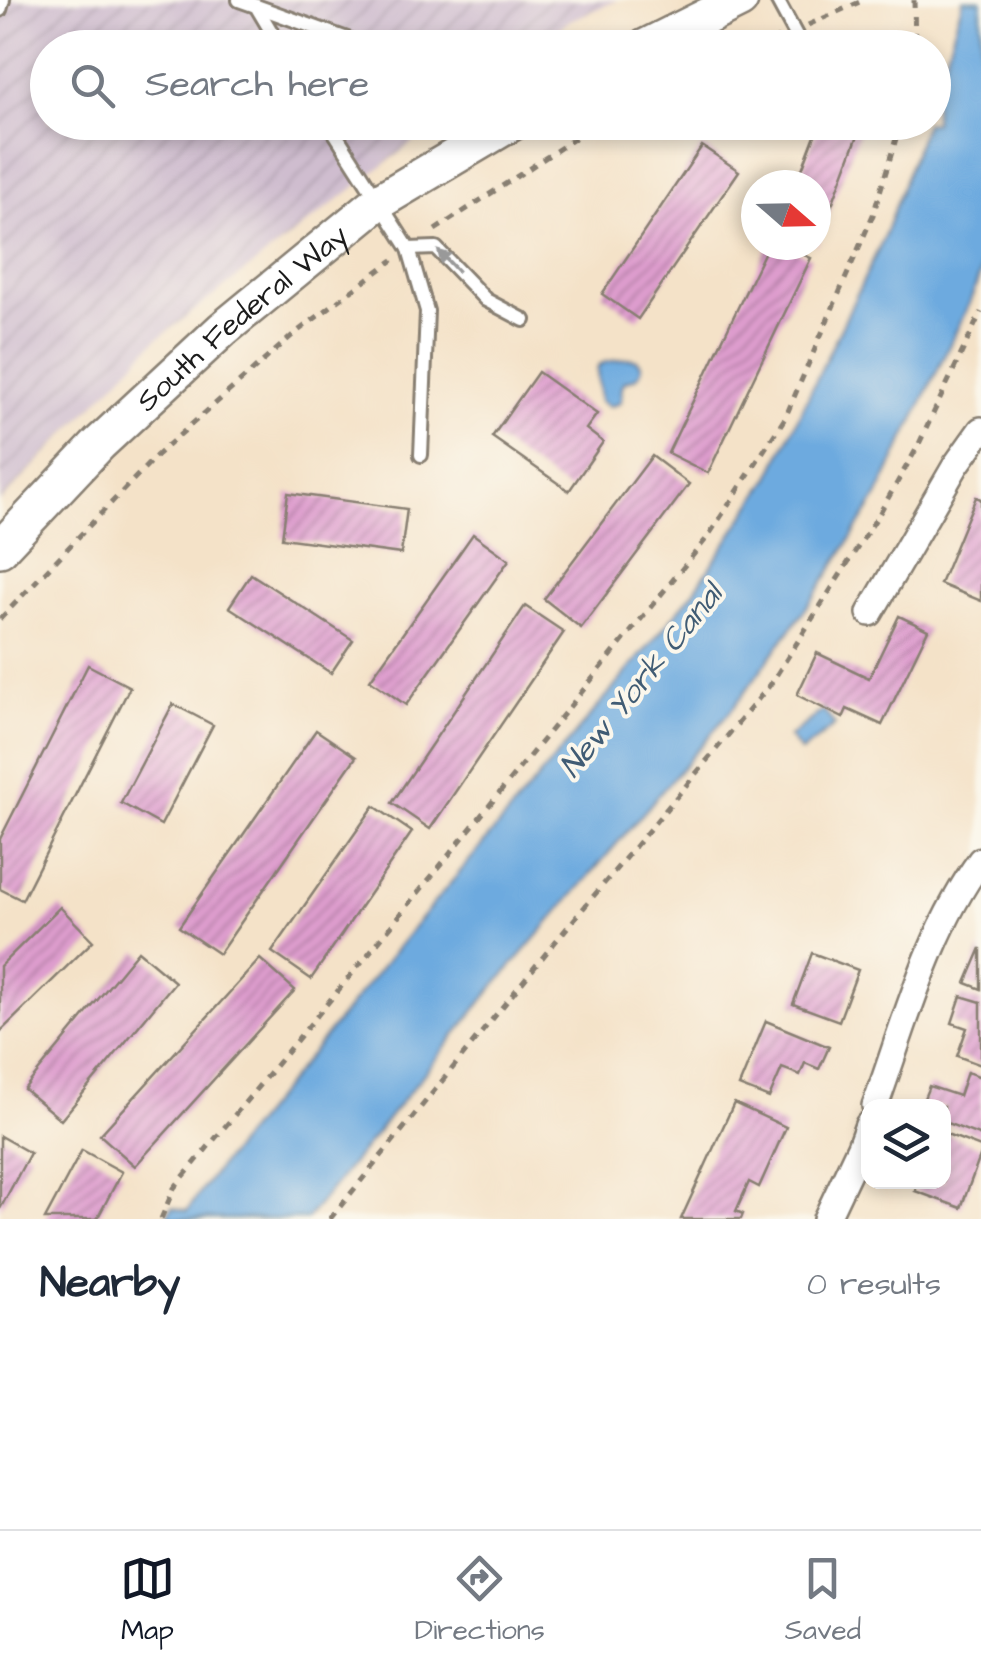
<!DOCTYPE html>
<style>
:root{--surface:#fff;--page:#f6f6f7;--text:#1f2937;--muted:#747a83;--line:#e0e1e3;--accent:#111827}
body{margin:0;font-family:"Architects Daughter",sans-serif;background:var(--page);color:var(--text)}
.controls{position:absolute;right:30px;bottom:30px;display:grid;overflow:hidden;border-radius:20px;box-shadow:0 5px 15px #0003}
.controls button{width:90px;height:90px;display:grid;place-items:center;padding:0;border:0;border-bottom:2px solid var(--line);background:var(--surface);color:var(--text);font:50px sans-serif}
.compass{position:absolute;left:741px;top:170px;width:90px;height:90px;border-radius:50%;background:var(--surface);box-shadow:0 5px 15px #0003;rotate:110deg}
.list{margin:0;padding:0;list-style:none}
h2{display:flex;justify-content:space-between;align-items:center;height:130px;margin:0;padding:0 40px;font-size:42px}
h2 small{font-size:32px;font-weight:400;color:var(--muted)}
.icon{flex:none;width:55px;height:55px;fill:none;stroke:currentColor;stroke-width:2;stroke-linecap:round;stroke-linejoin:round}
.map{position:relative;flex:none;width:981px;height:1219px;overflow:hidden}
.search{position:absolute;background:var(--surface);box-shadow:0 5px 15px #0003;left:30px;right:30px;top:30px;height:110px;display:flex;align-items:center;gap:25px;box-sizing:border-box;padding:0 35px;border-radius:55px;color:var(--muted);font-size:38px}
.sheet{height:310px;background:var(--surface)}
nav{display:flex;justify-content:space-around;align-items:center;box-sizing:border-box;height:140px;border-top:2px solid var(--line);background:var(--surface);font-size:28px;color:var(--muted)}
nav a{display:grid;justify-items:center;gap:5px}
nav .on{color:var(--accent)}
.map>svg:first-child{display:block}
</style>
<div class="map">
<svg width="981" height="1219" viewBox="0 0 981 1219">
<defs>
<pattern id="industrial-furrows" width="10" height="10" patternUnits="userSpaceOnUse" patternTransform="scale(2.5)"><rect width="10" height="10" fill="#cfbdcf"/><path d="M-1 1l2-2M0 10L10 0M9 11l2-2" fill="none" stroke="#b1a2b1"/></pattern>
<pattern id="building-hatch" width="6" height="6" patternUnits="userSpaceOnUse" patternTransform="scale(2.5)"><rect width="6" height="6" fill="#de9dce"/><path d="M-1 1l2-2M0 6l6-6M5 7l2-2" fill="none" stroke="#b37fa6"/></pattern>
</defs>
<rect width="100%" height="100%" fill="#fbf7ec"/>
<filter id="ink" filterUnits="userSpaceOnUse"><feTurbulence type="fractalNoise" baseFrequency=".01" numOctaves="2"/><feDisplacementMap in="SourceGraphic" scale="20" xChannelSelector="R" yChannelSelector="G"/><feConvolveMatrix kernelMatrix="1 2 1 2 8 2 1 2 1" color-interpolation-filters="sRGB"/></filter>
<filter id="wash" filterUnits="userSpaceOnUse"><feTurbulence type="fractalNoise" baseFrequency=".0048" numOctaves="4" result="noise"/><feDisplacementMap in="SourceGraphic" scale="40" xChannelSelector="R" yChannelSelector="G"/><feGaussianBlur stdDeviation="2.25" result="paint"/><feColorMatrix in="noise" values="0 0 0 0 0 0 0 0 0 0 0 0 0 0 0 0 0 1.4 0 .05"/><feComposite in="paint" operator="in"/></filter>
<g filter="url(#wash)">
<rect width="100%" height="100%" fill="#f4e2c8"/>
<polygon fill="url(#industrial-furrows)" points="0,0 618,0 570,20 535,47 48,48 48,122 438,123 156,340 0,502"/>
<g fill="#6daadf" stroke="#44637e" stroke-width="2.5">
<polygon points="963,0 981,0 981,271 970,302 876,499 814,597 734,707 493,988 307,1219 165,1219 172,1207 187,1211 211,1177 413,928 693,593 770,477 884,237 925,123 934,122 934,96"/>
<path d="M631 358 638 360 642 367C639 378 635 379 625 381L622 386 621 401C612 408 608 407 600 401L597 371 599 365 606 362Z"/>
<polygon points="823,710 835,725 801,752 789,737"/>
</g>
<g id="blocks">
<g fill="url(#building-hatch)">
<polygon points="820,122 863,122 816,247 816,185 796,185"/>
<polygon points="702,146 739,171 638,319 602,294"/>
<polygon points="768,245 783,245 811,258 708,473 668,453"/>
<polygon points="538,372 597,414 586,429 603,442 569,491 492,437"/>
<polygon points="652,456 689,484 581,628 544,599"/>
<polygon points="288,493 407,509 401,554 282,538"/>
<polygon points="976,497 981,499 981,601 940,584"/>
<polygon points="473,534 509,560 406,705 370,680"/>
<polygon points="251,574 353,640 331,673 229,607"/>
<polygon points="525,606 564,632 430,829 392,803"/>
<polygon points="899,616 928,630 882,725 847,709 843,718 797,695 817,653 869,678"/>
<polygon points="88,665 130,687 22,900 0,889 0,839"/>
<polygon points="173,704 213,725 161,825 121,803"/>
<polygon points="316,730 356,757 219,954 179,927"/>
<polygon points="374,806 412,832 311,979 272,952"/>
<polygon points="60,907 93,941 0,1032 0,966"/>
<polygon points="981,948 981,989 966,983"/>
<polygon points="138,951 175,982 61,1120 24,1089"/>
<polygon points="812,953 858,970 839,1021 793,1004"/>
<polygon points="260,959 295,990 135,1166 100,1135"/>
<polygon points="961,996 981,1002 981,1065 957,1056 967,1028 952,1023"/>
<polygon points="766,1021 829,1047 819,1069 805,1063 800,1075 782,1068 769,1098 739,1086"/>
<polygon points="967,1072 981,1077 981,1136 944,1122 944,1106 921,1106 929,1086 959,1096"/>
<polygon points="734,1103 786,1127 759,1187 749,1182 736,1211 743,1214 741,1219 681,1219"/>
<polygon points="944,1133 981,1147 981,1154 961,1208 915,1191 919,1182 944,1182"/>
<polygon points="0,1136 30,1153 0,1209"/>
<polygon points="82,1150 122,1172 97,1219 45,1219"/>
</g>
</g>
</g>
<g filter="url(#ink)">
<use href="#blocks" fill-opacity="0" stroke="#887f72" stroke-width="2.5"/>
<g fill="none" stroke-linecap="round" stroke-linejoin="round">
<defs>
<g id="service">
<polyline points="239,0 256,6 281,48"/>
<polyline points="777,0 803,48"/>
<polyline points="256,6 372,48"/>
<polyline points="0,10 3,0"/>
<polyline points="328,122 409,249"/>
<polyline points="421,455 427,311 409,249 436,248 486,300 524,320"/>
</g>
<g id="minor">
<polyline points="870,613 956,465 981,430"/>
<path d="M875 1106C905 1024 928 932 981 860"/>
<polyline points="826,1219 860,1147 868,1125"/>
</g>
<g id="secondary">
<polyline points="644,48 740,0"/>
<path id="s1" d="M0 549 99 444 223 329 378 202 513 122"/>
</g>
</defs>
<use href="#service" stroke="#887f72" stroke-width="18"/>
<use href="#minor" stroke="#887f72" stroke-width="30"/>
<use href="#secondary" stroke="#887f72" stroke-width="40"/>
<g stroke="#887f72" stroke-width="5" stroke-dasharray="8 8" stroke-linecap="butt">
<polyline points="914,0 915,48"/>
<polyline points="808,25 864,0"/>
<polyline points="757,48 779,37"/>
<polyline points="435,230 577,137 605,122"/>
<polyline points="0,619 157,455 294,334 393,260"/>
<polyline points="161,1219 174,1188 365,958 707,538 785,418 873,215 901,122"/>
<polyline points="330,1219 551,947 770,685 879,514 917,448 981,312"/>
</g>
<use href="#service" stroke="#fff" stroke-width="12"/>
<use href="#minor" stroke="#fff" stroke-width="25"/>
<use href="#secondary" stroke="#fff" stroke-width="35"/>
</g>
<defs><path id="oneway-solid" d="M-6-.8H1V-3.2L6.5 0L1 3.2V.8H-6Z" transform="scale(2.5)"/></defs>
<use fill="#999" href="#oneway-solid" transform="translate(448 261) rotate(-134)"/>
</g>
<g text-anchor="middle" stroke-width="8" stroke-linejoin="round" paint-order="stroke">
<g font-size="30" fill="#1c1c1c" stroke="#fbf7ec">
<text dy="10" stroke="none"><textPath href="#s1" startOffset="335">South Federal Way</textPath></text>
</g>
<g font-size="32" font-style="italic" fill="#405c74" stroke="#fbf7ec">
<text transform="translate(640 680) rotate(-51)" y="11">New York Canal</text>
</g>
</g>
</svg>
<div class="controls">
<button><svg class="icon" aria-label="layers" viewBox="0 0 24 24"><path d="M12 4l9 5-9 5-9-5zM3 14l9 5 9-5"/></svg></button>
</div>
<svg class="compass" viewBox="-18 -18 36 36"><path d="M0-13l5 13h-10z" fill="#e53935"/><path d="M0 13l5-13h-10z" fill="#747a83"/></svg>
<div class="search"><svg class="icon" aria-label="search" viewBox="0 0 24 24"><circle cx="10" cy="10" r="6"/><path d="M15 15l6 6"/></svg>Search here</div>
</div>
<section class="sheet">
<h2>Nearby<small>0 results</small></h2>
<ul class="list">
</ul>
</section>
<nav>
<a class="on"><svg class="icon" aria-label="map" viewBox="0 0 24 24"><path d="M3 6l6-2 6 2 6-2v14l-6 2-6-2-6 2zM9 4v14M15 6v14"/></svg>Map</a>
<a><svg class="icon" aria-label="directions" viewBox="0 0 24 24"><path d="M12 3l9 9-9 9-9-9zM9 14v-3h6M13 9l2 2-2 2"/></svg>Directions</a>
<a><svg class="icon" aria-label="saved" viewBox="0 0 24 24"><path d="M7 4h10v16l-5-4-5 4z"/></svg>Saved</a>
</nav>
